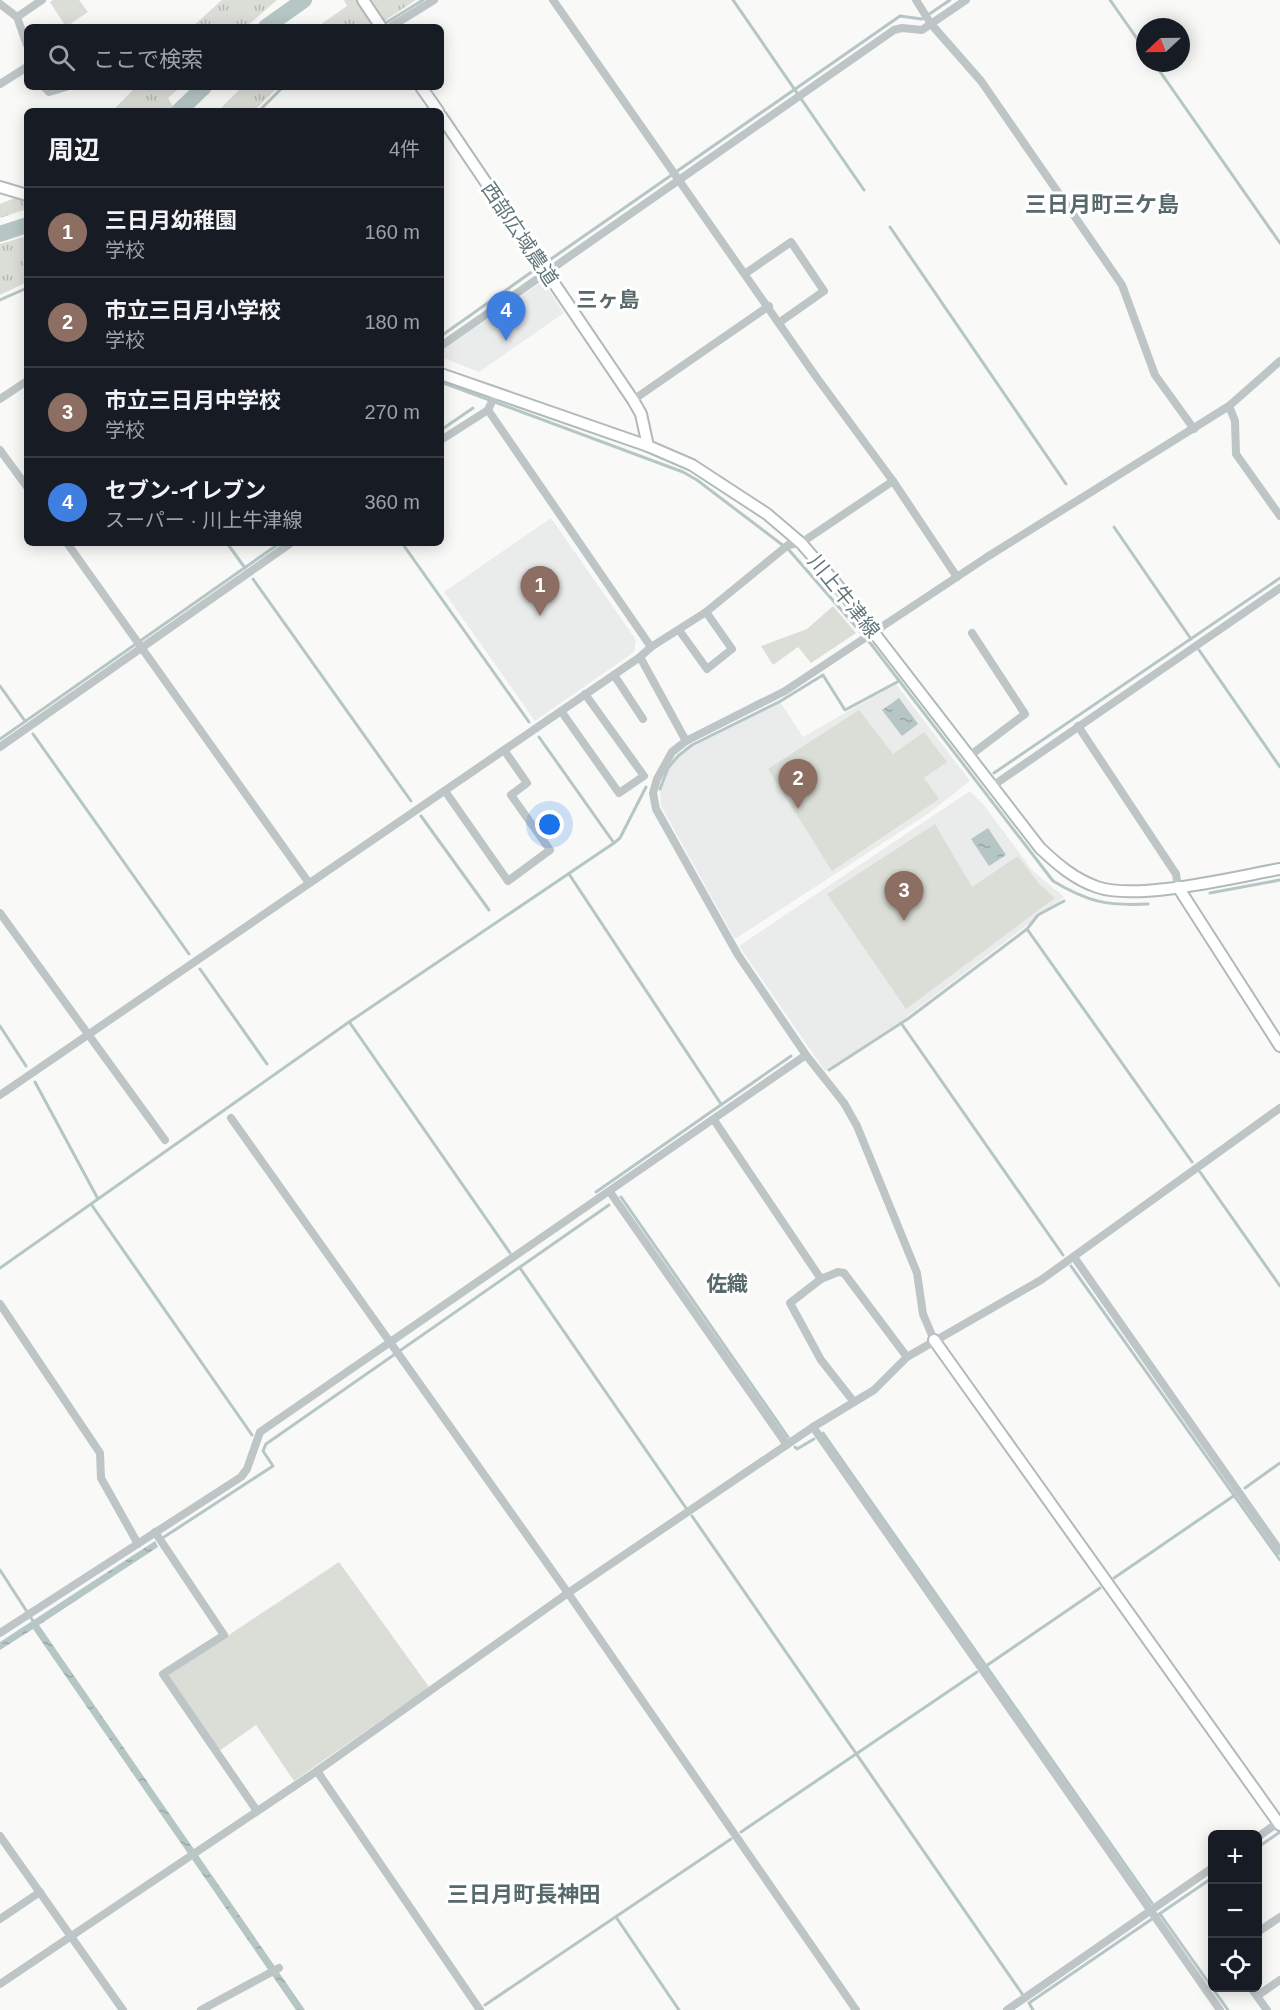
<!DOCTYPE html>
<html lang="ja">
<meta charset="utf-8">
<style>
:root{--surface:#171b24;--page:#242831;--text:#f1f3f6;--muted:#9ea1a6;--line:#363941;--accent:#1a73e8}
body{margin:0;font-family:Arial,"Noto Sans JP",sans-serif;background:var(--page);color:var(--text)}
.controls{position:absolute;right:18px;bottom:18px;display:grid;overflow:hidden;border-radius:9px;box-shadow:0 3px 15px #0003}
.controls button{width:54px;height:54px;display:grid;place-items:center;padding:0;border:0;border-bottom:2px solid var(--line);background:var(--surface);color:var(--text);font:30px sans-serif}
.compass{position:absolute;left:1136px;top:18px;width:54px;height:54px;border-radius:50%;background:var(--surface);box-shadow:0 3px 15px #0003;rotate:248deg}
.you{position:absolute;left:550px;top:825px;width:21px;height:21px;margin:-15px;border:4px solid #fff;border-radius:50%;background:#1a73e8;box-shadow:0 0 0 9px #1a73e833}
.badge{display:grid;place-items:center;width:39px;height:39px;border-radius:50%;background:var(--accent);color:#fff;font-size:20px;font-weight:700}
.pin{position:absolute;translate:-50% -50px;filter:drop-shadow(0 2px 3px #0008)}
.pin::after{content:'';position:absolute;top:32px;width:21px;height:18px;background:inherit;clip-path:polygon(0 0,100% 0,50% 100%)}
.list{margin:0;padding:0;list-style:none}
h2{display:flex;justify-content:space-between;align-items:center;height:78px;margin:0;padding:0 24px;font-size:26px}
h2 small{font-size:20px;font-weight:400;color:var(--muted)}
.list li{display:grid;grid-template-columns:39px 1fr auto;gap:18px;align-items:center;box-sizing:border-box;height:90px;padding:0 24px;border-top:2px solid var(--line)}
.list b{display:block;font-size:22px;white-space:nowrap}
.list p{margin:0;font-size:20px;white-space:nowrap;color:var(--muted)}
.list em{font-size:20px;font-style:normal;color:var(--muted)}
.icon{flex:none;width:33px;height:33px;fill:none;stroke:currentColor;stroke-width:2;stroke-linecap:round;stroke-linejoin:round}
.map{position:relative;flex:none;width:1280px;height:2010px;overflow:hidden}
.search{position:absolute;background:var(--surface);box-shadow:0 3px 15px #0003;left:24px;top:24px;width:420px;height:66px;display:flex;align-items:center;gap:15px;box-sizing:border-box;padding:0 21px;border-radius:9px;color:var(--muted);font-size:22px}
.panel{position:absolute;background:var(--surface);box-shadow:0 3px 15px #0003;left:24px;top:108px;width:420px;height:438px;border-radius:9px}
.map>svg:first-child{display:block}
</style>
<div class="map">
<svg width="1280" height="2010" viewBox="0 0 1280 2010">
<defs>
<pattern id="grass-tufts" width="24" height="20" patternUnits="userSpaceOnUse" patternTransform="scale(1.5)"><rect width="24" height="20" fill="#dbded7"/><path d="M3 7l-1-3M5 7V3M7 7l1-3M15 17l-1-3M17 17v-4M19 17l1-3" fill="none" stroke="#b5b9b3"/></pattern>
<pattern id="water-ripples" width="26" height="14" patternUnits="userSpaceOnUse" patternTransform="scale(1.5)"><rect width="26" height="14" fill="#b5c6c5"/><path d="M2 4q2-2 4 0t4 0M15 11q2-2 4 0t4 0" fill="none" stroke="#97a6a5"/></pattern>
</defs>
<rect width="100%" height="100%" fill="#f9f9f7"/>
<g fill="#eaebeb">
<polygon points="543,281 564,313 479,372 441,357 441,351"/>
<polygon points="551,518 636,640 634,652 535,721 444,592"/>
<polygon points="896,684 970,781 929,813 735,939 661,806 660,788 667,768 676,756 690,745 779,700 803,737"/>
<polygon points="970,791 983,804 1033,871 1064,897 905,1018 825,1071 739,946"/>
</g>
<g fill="url(#grass-tufts)">
<polygon points="222,0 277,0 246,27 192,27"/>
<polygon points="344,0 416,0 375,27 317,27 347,6"/>
<polygon points="136,87 180,87 168,98 174,108 171,111 112,111"/>
<polygon points="242,87 278,87 254,111 218,111"/>
<polygon points="27,193 27,209 0,218 0,204"/>
<polygon points="27,236 27,282 0,295 0,244"/>
</g>
<g fill="#dbded7">
<polygon points="53,0 79,0 88,12 66,27 50,2"/>
<polygon points="833,606 856,633 811,663 798,647 773,665 761,646 807,629"/>
<polygon points="859,710 893,754 924,732 947,762 924,778 939,799 832,871 768,769"/>
<polygon points="935,824 972,887 1018,856 1039,884 1055,898 906,1009 827,894"/>
<polygon points="339,1562 429,1687 294,1781 256,1725 219,1751 167,1676"/>
</g>
<g fill="url(#water-ripples)">
<polygon points="899,698 918,724 902,736 882,710"/>
<polygon points="988,828 1006,855 989,866 971,839"/>
<polygon points="155,1541 158,1547 39,1625 305,2010 296,2010 33,1629 0,1650 0,1642"/>
</g>
<g fill="none" stroke-linecap="round" stroke-linejoin="round">
<g stroke="#b5c6c5" stroke-width="3">
<polyline points="733,0 864,190"/>
<polyline points="1110,0 1145,50"/>
<polyline points="384,24 423,0"/>
<polyline points="1154,63 1280,243"/>
<polyline points="259,111 283,87"/>
<polyline points="890,227 1066,484"/>
<polyline points="551,259 900,16 922,19 950,0"/>
<polyline points="0,300 27,288"/>
<polyline points="441,336 533,271"/>
<path d="M441 382 683 472 697 480 789 550 871 644 1053 881C1088 902 1107 906 1148 904"/>
<polyline points="441,430 473,408"/>
<polyline points="1114,527 1191,639"/>
<polyline points="227,543 245,568"/>
<polyline points="402,543 529,722"/>
<polyline points="253,579 411,801"/>
<polyline points="1199,650 1280,767"/>
<polyline points="0,686 25,721"/>
<polyline points="33,734 189,954"/>
<polyline points="539,737 614,843"/>
<polyline points="0,739 280,543"/>
<polyline points="994,773 1280,578"/>
<polyline points="660,789 668,768 678,756 692,745 779,702 823,675 845,710 899,681"/>
<polyline points="421,816 489,910"/>
<polyline points="569,874 721,1104"/>
<polyline points="1210,893 1280,880"/>
<polyline points="1027,929 1192,1162"/>
<polyline points="200,969 267,1064"/>
<polyline points="350,1023 510,1253"/>
<polyline points="901,1023 1063,1255"/>
<polyline points="0,1026 26,1066"/>
<polyline points="829,1070 909,1018 1027,929 1038,915 1064,901"/>
<polyline points="35,1082 98,1199"/>
<polyline points="1200,1172 1280,1286"/>
<polyline points="596,1192 791,1056"/>
<polyline points="621,1197 788,1437"/>
<polyline points="91,1204 252,1435"/>
<polyline points="1071,1266 1280,1560"/>
<polyline points="0,1268 349,1022 614,843 620,838 646,787"/>
<polyline points="520,1268 686,1508"/>
<polyline points="823,1433 1152,1903"/>
<polyline points="795,1447 797,1449 814,1439"/>
<polyline points="1245,1488 1280,1463"/>
<polyline points="692,1516 1023,1995"/>
<polyline points="161,1539 273,1466 263,1451 266,1444 609,1205"/>
<polyline points="0,1570 33,1621"/>
<polyline points="1114,1578 1235,1495"/>
<polyline points="986,1666 1100,1588"/>
<polyline points="741,1832 977,1672"/>
<polyline points="1258,1847 1280,1832"/>
<polyline points="1160,1914 1228,2010"/>
<polyline points="616,1917 679,2010"/>
<polyline points="485,2005 731,1839"/>
<polyline points="1033,2010 1029,2003 1212,1878"/>
</g>
<g stroke="#b5c6c5" stroke-width="16">
<polyline points="266,27 304,0"/>
<polyline points="179,111 204,87"/>
<polyline points="0,234 27,225"/>
</g>
<defs>
<g id="secondary">
<polyline points="363,0 381,27"/>
<polyline points="421,87 438,111"/>
<polyline points="441,116 633,400 641,414 648,446"/>
<polyline points="0,187 27,195"/>
<path d="M441 374 648 446 692 465 767 514 801 543 834 581 1040 848C1057 864 1074 879 1097 887 1138 901 1235 877 1280 869"/>
<polyline points="1178,887 1280,1046"/>
<polyline points="934,1340 1280,1825"/>
</g>
</defs>
<use href="#secondary" stroke="#b1babb" stroke-width="14"/>
<g stroke="#bec5c6" stroke-width="8">
<polyline points="553,0 817,378 893,481 957,577"/>
<polyline points="916,0 931,24 981,81 1122,285 1155,375 1194,429"/>
<polyline points="0,4 17,17"/>
<polyline points="392,26 434,0"/>
<polyline points="27,45 17,17 42,0"/>
<polyline points="0,84 27,67"/>
<polyline points="44,87 49,92 66,87"/>
<polyline points="746,273 791,242 824,291 780,322"/>
<polyline points="441,346 894,30 902,28 922,30 966,0"/>
<polyline points="0,399 27,381"/>
<polyline points="633,400 769,306"/>
<polyline points="1229,406 1280,361"/>
<polyline points="488,410 651,647"/>
<polyline points="441,440 488,410 495,395"/>
<polyline points="0,450 27,487"/>
<polyline points="67,543 309,883"/>
<polyline points="679,630 707,669 732,649 706,612"/>
<polyline points="640,657 686,741"/>
<polyline points="614,675 643,719"/>
<polyline points="561,711 619,793 644,776 585,694"/>
<polyline points="1078,726 1176,874 1178,887"/>
<polyline points="0,747 291,543"/>
<polyline points="968,757 1025,714 972,633"/>
<polyline points="991,787 1280,588"/>
<polyline points="445,791 508,881 550,850 511,795 527,783 504,750"/>
<polyline points="0,913 165,1140"/>
<polyline points="0,1095 640,657 651,647 706,612 788,545 801,543 893,481"/>
<polyline points="231,1118 568,1593 856,2010"/>
<polyline points="714,1120 821,1279 790,1303 821,1360 854,1402"/>
<polyline points="610,1192 787,1445"/>
<polyline points="1074,1257 1280,1551"/>
<polyline points="821,1279 838,1272 844,1273 907,1357"/>
<polyline points="0,1304 100,1453 101,1478 138,1544"/>
<polyline points="934,1340 923,1314 917,1273 857,1126 844,1103 806,1055 738,955 656,809 653,793 657,779 672,752 686,741 785,691 987,557 1229,406 1235,421 1236,454 1280,516"/>
<polyline points="813,1427 1220,2010"/>
<polyline points="155,1532 224,1635 163,1674 257,1811"/>
<polyline points="0,1633 241,1477 247,1469 260,1432 806,1055"/>
<polyline points="317,1771 480,2010"/>
<polyline points="0,1836 123,2010"/>
<polyline points="1258,1837 1280,1821"/>
<polyline points="0,1919 40,1892"/>
<polyline points="1258,1932 1280,1917"/>
<polyline points="0,1984 317,1771 568,1593 813,1427 874,1390 907,1357 1041,1280 1280,1108"/>
<polyline points="1251,1988 1267,2010"/>
<polyline points="1257,1996 1280,1980"/>
<polyline points="201,2010 279,1968"/>
<polyline points="1007,2010 1212,1868"/>
</g>
<use href="#secondary" stroke="#fff" stroke-width="10"/>
</g>
<g text-anchor="middle" stroke-width="6" stroke-linejoin="round" paint-order="stroke">
<g font-size="20" fill="#62777a" stroke="#fff">
<text transform="translate(520 234) rotate(56)" y="7">西部広域農道</text>
<text transform="translate(844 596) rotate(51)" y="7">川上牛津線</text>
</g>
<g font-size="21" font-weight="bold" fill="#58696c" stroke="#fff">
<text x="608" y="307">三ヶ島</text>
<text x="727" y="1291">佐織</text>
</g>
<g font-size="22" font-weight="bold" fill="#58696c" stroke="#fff">
<text x="1102" y="212">三日月町三ケ島</text>
<text x="524" y="1902">三日月町長神田</text>
</g>
</g>
</svg>
<div class="controls">
<button>+</button>
<button>−</button>
<button><svg class="icon" aria-label="locate" viewBox="0 0 24 24"><circle cx="12" cy="12" r="6"/><path d="M12 2v4M12 18v4M2 12h4M18 12h4"/></svg></button>
</div>
<svg class="compass" viewBox="-18 -18 36 36"><path d="M0-13l5 13h-10z" fill="#e53935"/><path d="M0 13l5-13h-10z" fill="#9ea1a6"/></svg>
<div class="you"></div>
<div class="pin badge" style="left:540px;top:616px;background:#8d6e63">1</div>
<div class="pin badge" style="left:798px;top:809px;background:#8d6e63">2</div>
<div class="pin badge" style="left:904px;top:921px;background:#8d6e63">3</div>
<div class="pin badge" style="left:506px;top:341px;background:#3f7fe0">4</div>
<div class="search"><svg class="icon" aria-label="search" viewBox="0 0 24 24"><circle cx="10" cy="10" r="6"/><path d="M15 15l6 6"/></svg>ここで検索</div>
<section class="panel">
<h2>周辺<small>4件</small></h2>
<ul class="list">
<li><span class="badge" style="background:#8d6e63">1</span><div><b>三日月幼稚園</b><p>学校</p></div><em>160 m</em></li>
<li><span class="badge" style="background:#8d6e63">2</span><div><b>市立三日月小学校</b><p>学校</p></div><em>180 m</em></li>
<li><span class="badge" style="background:#8d6e63">3</span><div><b>市立三日月中学校</b><p>学校</p></div><em>270 m</em></li>
<li><span class="badge" style="background:#3f7fe0">4</span><div><b>セブン-イレブン</b><p>スーパー · 川上牛津線</p></div><em>360 m</em></li>
</ul>
</section>
</div>
